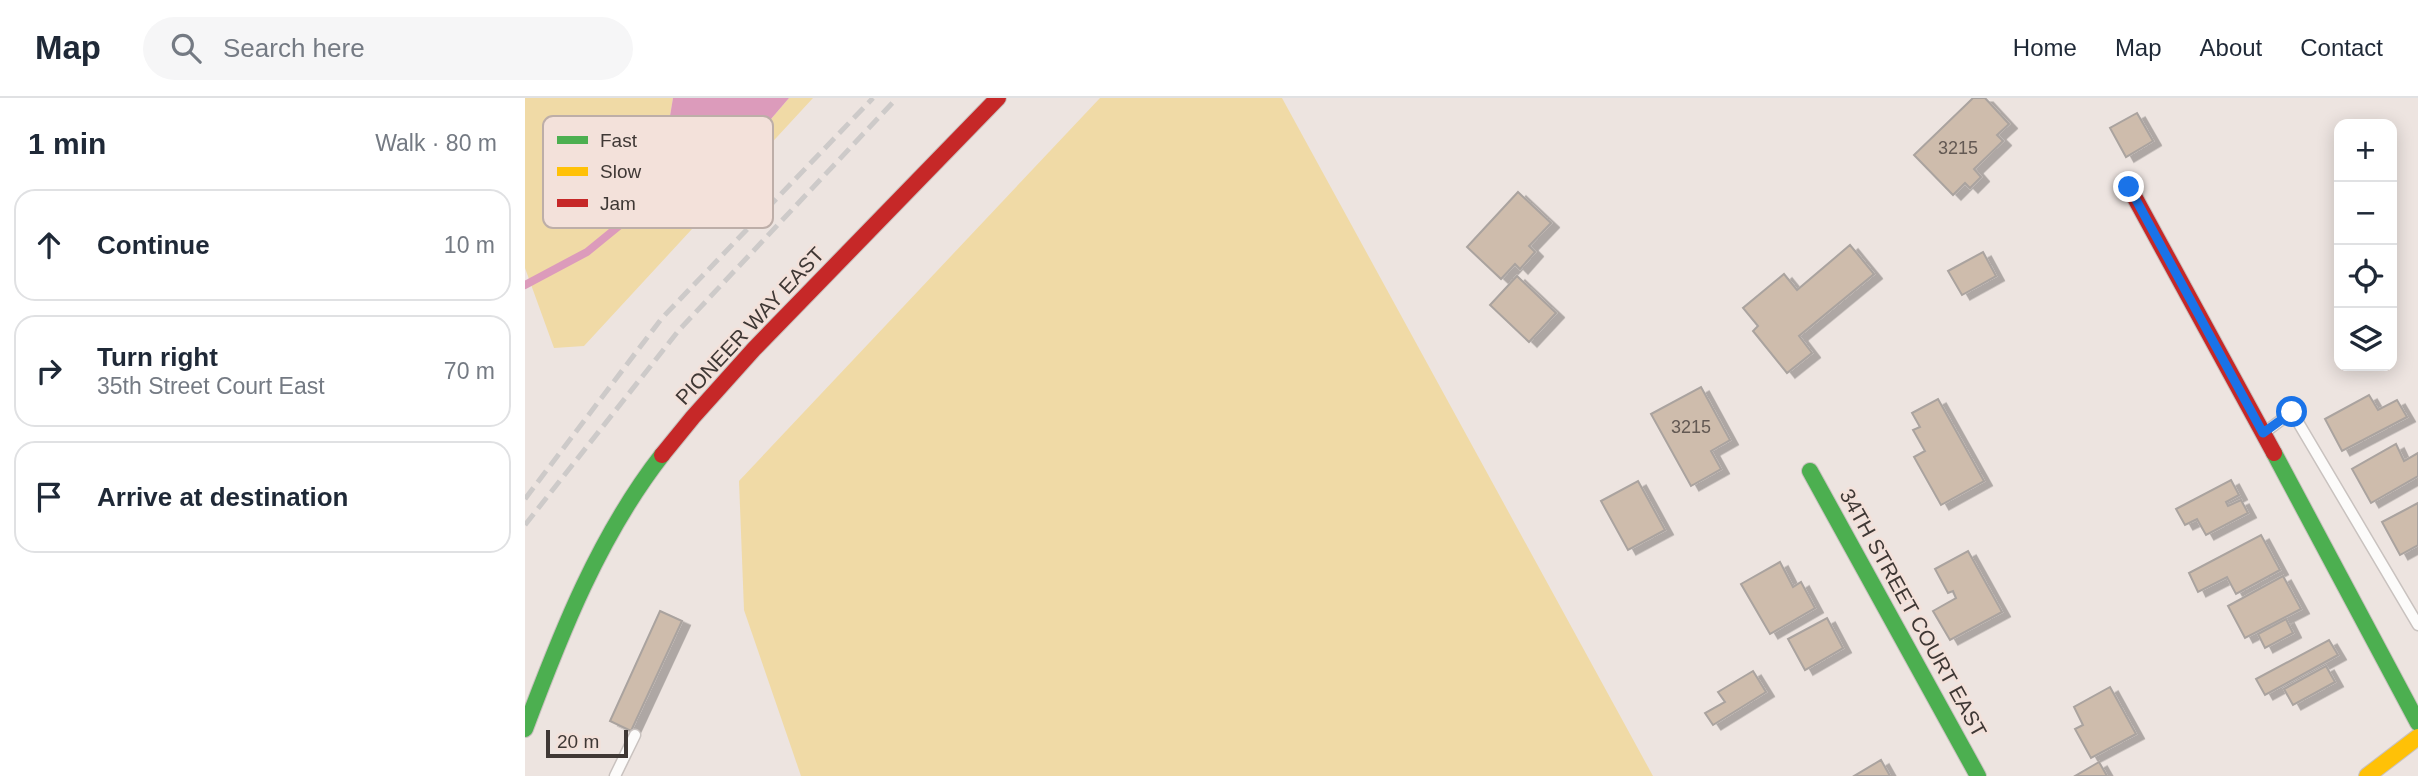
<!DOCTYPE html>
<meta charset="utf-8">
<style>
:root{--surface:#fff;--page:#f6f6f7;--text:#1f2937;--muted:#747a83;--line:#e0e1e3}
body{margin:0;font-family:Helvetica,sans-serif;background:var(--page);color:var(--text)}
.controls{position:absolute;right:21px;top:21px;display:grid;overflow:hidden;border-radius:14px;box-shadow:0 4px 18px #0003}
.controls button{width:63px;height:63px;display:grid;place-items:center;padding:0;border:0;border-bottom:2px solid var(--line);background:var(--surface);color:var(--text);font:35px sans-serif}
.scale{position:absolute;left:21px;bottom:18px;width:82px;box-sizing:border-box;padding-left:7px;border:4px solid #3f3835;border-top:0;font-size:19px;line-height:24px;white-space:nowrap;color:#3f3835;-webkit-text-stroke:5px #f3e1da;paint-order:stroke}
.stop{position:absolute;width:21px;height:21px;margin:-16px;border:5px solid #1a73e8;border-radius:50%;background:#fff}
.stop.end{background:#1a73e8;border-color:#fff;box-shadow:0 2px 7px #0008}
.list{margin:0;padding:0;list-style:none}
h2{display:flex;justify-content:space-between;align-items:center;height:91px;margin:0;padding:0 28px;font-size:30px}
h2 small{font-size:23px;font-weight:400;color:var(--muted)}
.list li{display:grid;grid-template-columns:46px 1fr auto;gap:21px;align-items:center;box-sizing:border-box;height:112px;margin:0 14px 14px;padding:0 14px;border:2px solid var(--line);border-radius:21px}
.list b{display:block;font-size:26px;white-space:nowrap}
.list p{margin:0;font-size:23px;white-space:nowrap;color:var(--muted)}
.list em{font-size:23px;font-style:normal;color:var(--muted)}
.icon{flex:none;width:38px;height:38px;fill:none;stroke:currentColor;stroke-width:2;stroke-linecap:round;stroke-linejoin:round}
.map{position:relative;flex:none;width:1893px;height:678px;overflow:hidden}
header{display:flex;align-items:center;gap:42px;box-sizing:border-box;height:98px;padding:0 35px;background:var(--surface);border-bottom:2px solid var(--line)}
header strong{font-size:33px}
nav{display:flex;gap:38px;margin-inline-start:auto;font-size:24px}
.search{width:490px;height:63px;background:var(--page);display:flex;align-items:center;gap:18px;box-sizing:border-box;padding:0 24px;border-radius:38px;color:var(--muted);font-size:26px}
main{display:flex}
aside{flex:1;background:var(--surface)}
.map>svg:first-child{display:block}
</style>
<header>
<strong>Map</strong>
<div class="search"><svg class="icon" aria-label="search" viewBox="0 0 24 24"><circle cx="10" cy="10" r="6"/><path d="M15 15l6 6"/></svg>Search here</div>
<nav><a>Home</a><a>Map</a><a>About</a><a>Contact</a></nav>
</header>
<main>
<aside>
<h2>1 min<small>Walk · 80 m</small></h2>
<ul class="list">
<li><svg class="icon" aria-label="ahead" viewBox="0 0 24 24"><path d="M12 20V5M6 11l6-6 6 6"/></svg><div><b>Continue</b></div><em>10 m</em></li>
<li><svg class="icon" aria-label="right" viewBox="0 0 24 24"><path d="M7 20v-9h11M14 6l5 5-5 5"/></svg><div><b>Turn right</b><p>35th Street Court East</p></div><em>70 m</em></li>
<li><svg class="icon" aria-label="arrive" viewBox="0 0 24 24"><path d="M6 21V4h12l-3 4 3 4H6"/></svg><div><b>Arrive at destination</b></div></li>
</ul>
</aside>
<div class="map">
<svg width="1893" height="678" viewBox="0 0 1893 678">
<defs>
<filter id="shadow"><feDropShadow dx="8" dy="4.5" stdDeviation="0" flood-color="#0004"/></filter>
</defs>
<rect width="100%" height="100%" fill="#ede4e0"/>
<g fill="#f0daa6">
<polygon points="0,0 148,0 145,18 227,43 264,0 288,0 59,248 29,250 0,170"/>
<polygon points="575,0 757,0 1128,678 276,678 219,512 214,383"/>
</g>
<polygon fill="#dc9bbb" points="148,0 264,0 227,43 180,66 157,57 145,18"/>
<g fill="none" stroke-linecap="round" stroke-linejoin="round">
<polyline stroke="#dc9bbb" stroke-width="8" points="0,187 62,154 165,70 178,56"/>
</g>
<g fill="#cebcac" stroke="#aaa39f" stroke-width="2" filter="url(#shadow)">
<polygon points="1448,0 1460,0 1484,26 1472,37 1478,43 1449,71 1456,79 1445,90 1440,85 1428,97 1389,57"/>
<polygon points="1612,15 1628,43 1601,59 1585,30"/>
<polygon points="993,94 1026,125 1004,148 1010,154 995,171 990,166 976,181 942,149"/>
<polygon points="1325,147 1349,176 1274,238 1287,255 1262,275 1228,233 1233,228 1218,210 1259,176 1272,192"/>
<polygon points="1458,154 1471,178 1437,197 1423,173"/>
<polygon points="992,178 1031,215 1004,244 965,207"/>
<polygon points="1176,289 1205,342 1186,353 1196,371 1166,388 1126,316"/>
<polygon points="1844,297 1853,312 1872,302 1882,319 1817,353 1800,321"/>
<polygon points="1413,301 1459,383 1416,407 1389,359 1400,353 1388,332 1395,329 1387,315"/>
<polygon points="1871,346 1879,363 1893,355 1893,378 1846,405 1827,371"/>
<polygon points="1706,382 1714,397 1701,404 1703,408 1716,402 1723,415 1681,437 1672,421 1660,427 1651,411"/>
<polygon points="1113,383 1140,432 1103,452 1076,403"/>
<polygon points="1893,405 1893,447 1875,457 1857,424"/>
<polygon points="1736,437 1755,472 1711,496 1702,479 1673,494 1664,475"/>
<polygon points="1443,453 1477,514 1425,542 1408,513 1431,500 1428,493 1423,495 1410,471"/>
<polygon points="1255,464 1268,489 1276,484 1290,510 1245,536 1216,486"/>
<polygon points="1758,478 1776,511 1720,540 1703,508"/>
<polygon points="135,513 157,523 106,633 85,623"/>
<polygon points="1302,520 1318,550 1280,572 1263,541"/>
<polygon points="1761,521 1768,535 1740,550 1733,536"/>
<polygon points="1804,542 1813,557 1740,597 1731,581"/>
<polygon points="1801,568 1810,584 1768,607 1759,591"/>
<polygon points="1228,573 1241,594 1188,627 1180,615 1200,604 1193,594"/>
<polygon points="1585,589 1611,636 1566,660 1550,631 1558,627 1549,609"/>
<polygon points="1356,662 1365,678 1329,678"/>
<polygon points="1574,664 1582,678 1550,678"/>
</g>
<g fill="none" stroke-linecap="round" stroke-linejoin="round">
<defs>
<g id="lane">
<polyline points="1740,334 1767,314 1893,527"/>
<polyline points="90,678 110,637"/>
</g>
<g id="fast">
<polyline points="1749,355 1893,625"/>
<polyline points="1285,373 1453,678"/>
<path d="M0 631C36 535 74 438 137 357"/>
</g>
<polyline id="slow" points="1842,678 1893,639"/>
<g id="jam">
<polyline points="1604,89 1749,355"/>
<polyline points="137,357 168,319 229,251 473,0"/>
</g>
</defs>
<use href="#lane" stroke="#c9c2bf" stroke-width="13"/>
<use href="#fast" stroke="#c9c2bf" stroke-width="18"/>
<use href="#slow" stroke="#c9c2bf" stroke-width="18"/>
<use href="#jam" stroke="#c9c2bf" stroke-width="18"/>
<use href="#lane" stroke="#fcfbfa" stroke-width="10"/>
<use href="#fast" stroke="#4caf50" stroke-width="16"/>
<use href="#slow" stroke="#ffc107" stroke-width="16"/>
<use href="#jam" stroke="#c62828" stroke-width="16"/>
<g stroke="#cdcac9" stroke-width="5" stroke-dasharray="14 7" stroke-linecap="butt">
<polyline points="0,401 137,220 348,0"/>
<polyline points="0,427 154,232 372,0"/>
</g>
</g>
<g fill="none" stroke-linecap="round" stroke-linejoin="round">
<polyline stroke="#1a73e8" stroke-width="9" points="1604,89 1738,335 1767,314"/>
</g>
<g text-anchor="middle" stroke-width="5" stroke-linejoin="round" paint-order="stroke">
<g font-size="18" fill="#635953">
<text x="1433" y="56">3215</text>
<text x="1166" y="335">3215</text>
</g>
<g font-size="21" fill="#3f3835" stroke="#f3e1da">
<text transform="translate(225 228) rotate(-47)" y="7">PIONEER WAY EAST</text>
<text transform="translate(1388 515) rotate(61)" y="7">34TH STREET COURT EAST</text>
</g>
</g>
<rect x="18" y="18" width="230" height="112" rx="10" fill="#f3e1da" stroke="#bdaea8" stroke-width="2"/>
<rect x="32" y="38" width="31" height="8" fill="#4caf50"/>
<rect x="32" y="69" width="31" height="9" fill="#ffc107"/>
<rect x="32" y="101" width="31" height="8" fill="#c62828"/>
<g font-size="19" fill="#3f3835">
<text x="75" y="49">Fast</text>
<text x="75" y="80">Slow</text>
<text x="75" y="112">Jam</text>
</g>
</svg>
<div class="controls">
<button>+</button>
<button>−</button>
<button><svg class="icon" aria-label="locate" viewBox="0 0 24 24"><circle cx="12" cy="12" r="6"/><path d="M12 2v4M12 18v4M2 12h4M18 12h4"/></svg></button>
<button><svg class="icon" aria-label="layers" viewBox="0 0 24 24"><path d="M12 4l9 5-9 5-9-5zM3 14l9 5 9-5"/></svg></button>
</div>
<div class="scale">20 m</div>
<div class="stop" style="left:1767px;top:314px"></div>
<div class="stop end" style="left:1604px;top:89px"></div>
</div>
</main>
